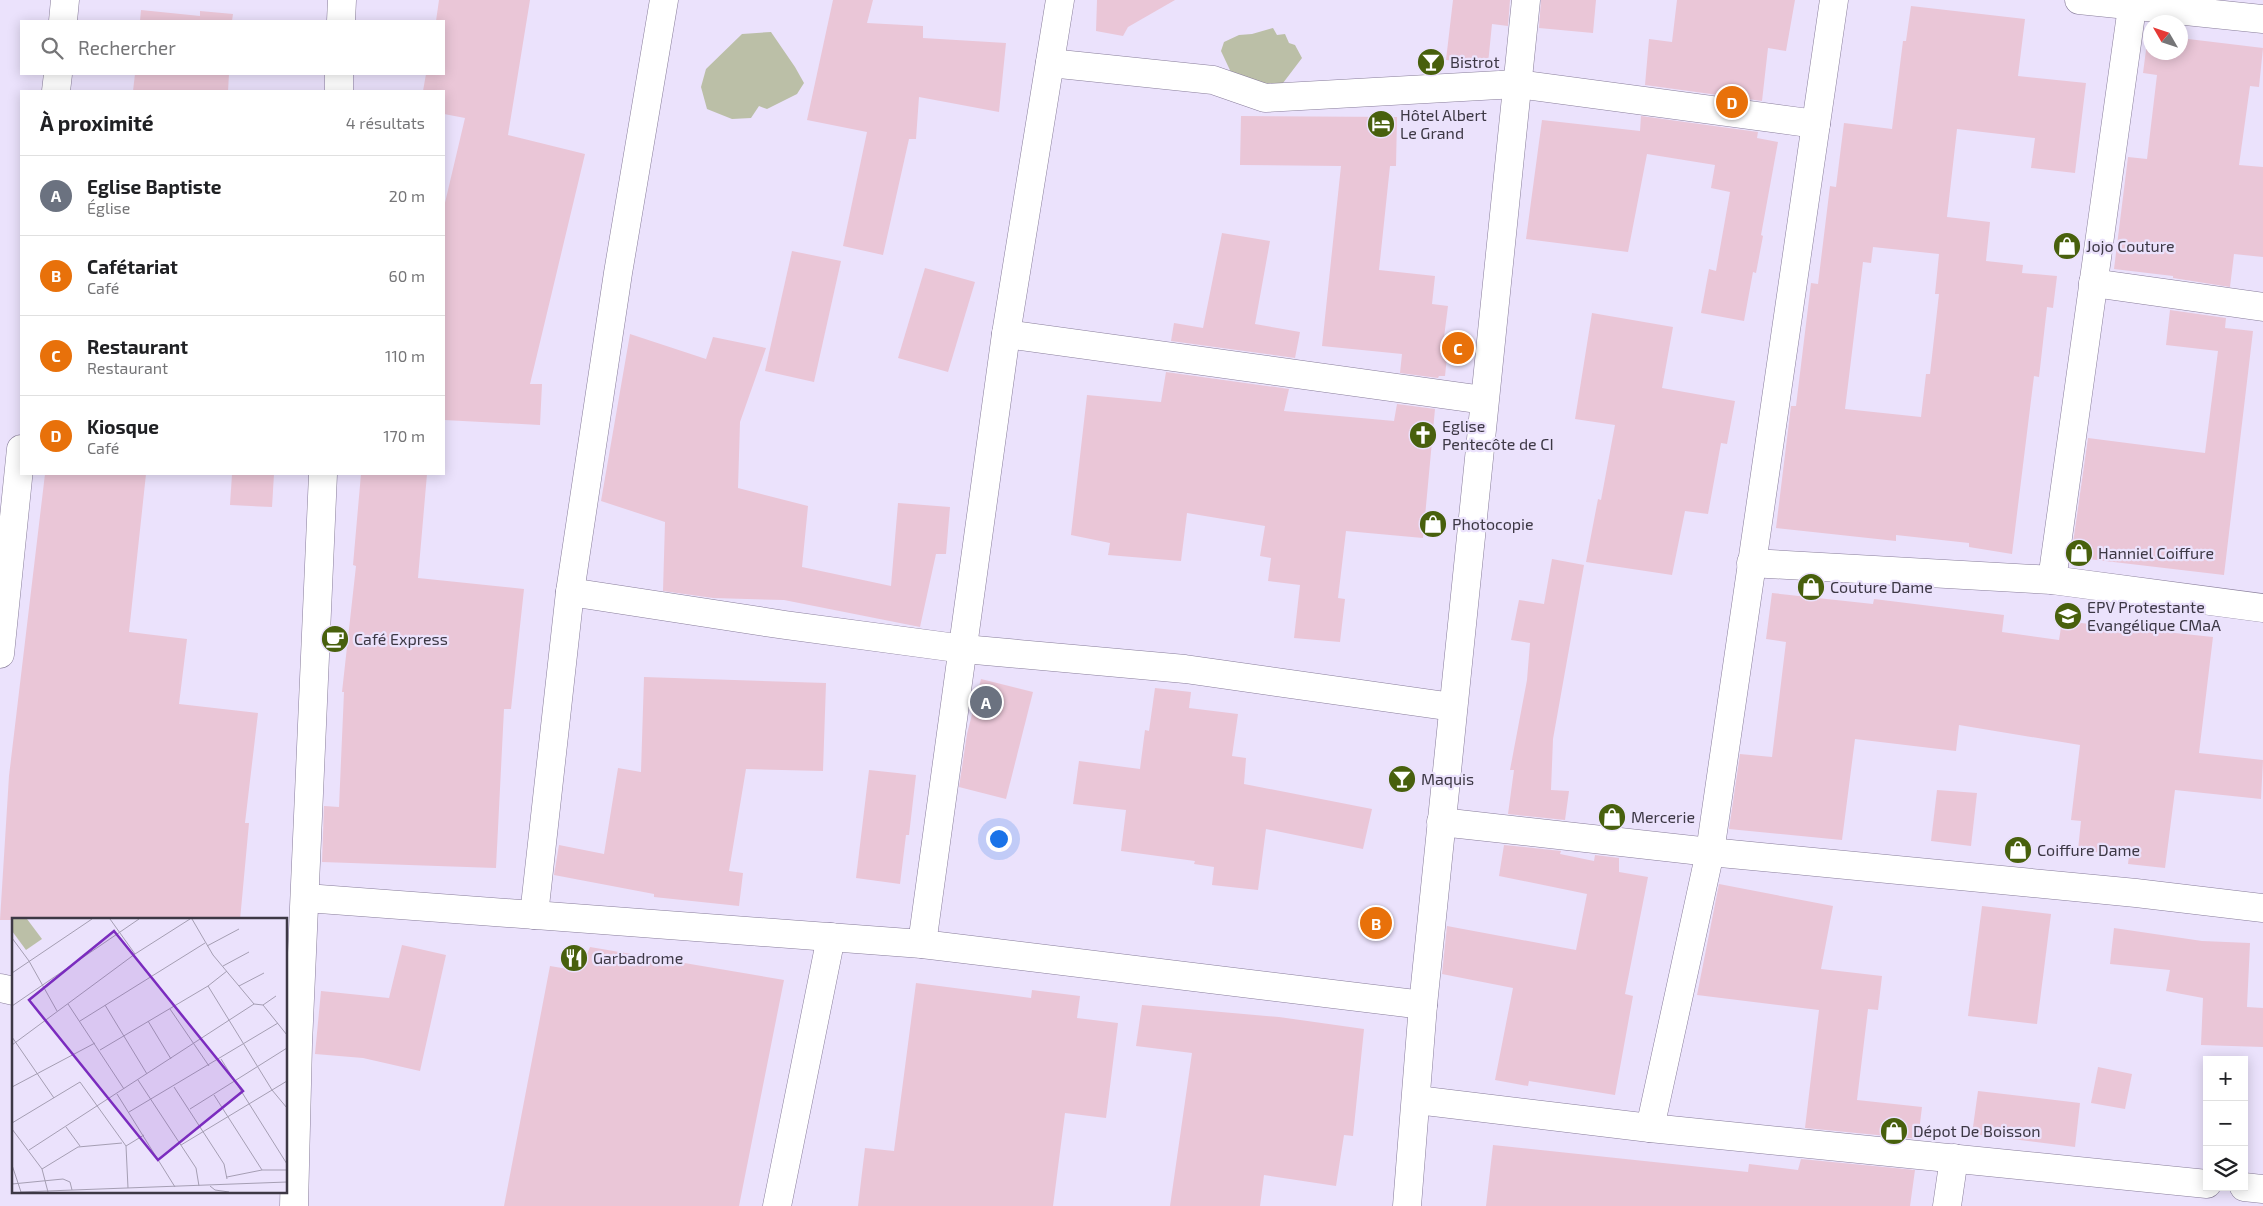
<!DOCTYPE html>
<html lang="fr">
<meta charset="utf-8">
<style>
:root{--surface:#fff;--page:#f6f6f6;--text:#202124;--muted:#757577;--line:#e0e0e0;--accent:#db2777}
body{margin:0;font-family:"Exo 2",sans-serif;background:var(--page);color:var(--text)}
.controls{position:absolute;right:15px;bottom:15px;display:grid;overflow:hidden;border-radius:0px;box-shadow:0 2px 12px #0003}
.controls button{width:45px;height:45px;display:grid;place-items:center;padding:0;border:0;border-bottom:1px solid var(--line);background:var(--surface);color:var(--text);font:25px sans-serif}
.compass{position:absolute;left:2143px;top:15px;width:45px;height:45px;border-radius:50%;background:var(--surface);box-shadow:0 2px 12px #0003;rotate:309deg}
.you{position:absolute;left:998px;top:838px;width:18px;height:18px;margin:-12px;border:4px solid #fff;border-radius:50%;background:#1a73e8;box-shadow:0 0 0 8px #1a73e833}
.badge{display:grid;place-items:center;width:32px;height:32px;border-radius:50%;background:var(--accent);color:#fff;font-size:16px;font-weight:700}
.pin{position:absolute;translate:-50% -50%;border:2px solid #fff;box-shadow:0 1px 5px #0006}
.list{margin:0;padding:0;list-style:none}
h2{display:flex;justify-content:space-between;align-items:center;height:65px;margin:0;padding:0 20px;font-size:21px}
h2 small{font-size:16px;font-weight:400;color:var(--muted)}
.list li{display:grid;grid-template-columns:32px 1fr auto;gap:15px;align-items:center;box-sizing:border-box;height:80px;padding:0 20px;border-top:1px solid var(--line)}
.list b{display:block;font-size:19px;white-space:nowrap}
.list p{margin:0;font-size:16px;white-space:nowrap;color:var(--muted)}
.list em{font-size:16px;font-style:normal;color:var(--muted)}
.icon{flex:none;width:28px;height:28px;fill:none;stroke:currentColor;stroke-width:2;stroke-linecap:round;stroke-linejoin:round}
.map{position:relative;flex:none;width:2263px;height:1206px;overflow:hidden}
.search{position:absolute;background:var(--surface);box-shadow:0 2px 12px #0003;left:20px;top:20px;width:425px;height:55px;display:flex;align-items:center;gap:12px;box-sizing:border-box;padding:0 18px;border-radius:0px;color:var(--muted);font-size:19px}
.panel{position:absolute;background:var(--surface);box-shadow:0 2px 12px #0003;left:20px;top:90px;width:425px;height:385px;border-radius:0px}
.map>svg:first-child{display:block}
</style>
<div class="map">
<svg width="2263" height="1206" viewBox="0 0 2263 1206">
<rect width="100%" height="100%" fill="#ebe2fc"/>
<g fill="#bbbfa7">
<polygon points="1273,28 1277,35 1285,34 1289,43 1295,45 1302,58 1280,87 1236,83 1221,51 1224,42 1239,35 1252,34"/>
<polygon points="771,32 795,67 804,83 797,94 767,109 759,106 751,118 732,119 707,109 701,87 706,69 742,34"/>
</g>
<g fill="#eac6d7" fill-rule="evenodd">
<polygon points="439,0 530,0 508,135 585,154 530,384 542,384 540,425 444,420 444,207 465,118 444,114 444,91 423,91 426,74 444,74 444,21 436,21"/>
<polygon points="833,0 873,0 867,23 923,26 923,38 1006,43 999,112 919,97 916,139 909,139 883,255 843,246 867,132 807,120"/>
<polygon points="1097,0 1175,0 1128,27 1123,36 1096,31"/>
<polygon points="1453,0 1510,0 1508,26 1492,24 1488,64 1446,60"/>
<polygon points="1541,0 1596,0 1593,33 1539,28"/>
<polygon points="1677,0 1795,0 1786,51 1768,48 1762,101 1645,85 1649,39 1672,42"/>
<path d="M1911 6 2025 19 2018 76 2086 83 2075 173 2031 168 2035 138 1957 129 1947 217 1990 222 1986 261 2023 265 2022 273 2057 276 2053 308 2047 307 2039 377 2034 376 2012 554 1969 547V543L1896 535V541L1776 528 1791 406H1796L1811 283 1818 284 1830 186 1836 187 1844 123 1892 129 1903 41H1906ZM1873 247 1939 254 1935 294H1939L1930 374H1926L1921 417 1845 409 1863 262 1871 263Z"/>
<polygon points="141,10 200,16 200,11 233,14 232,21 140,21"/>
<polygon points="2148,35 2150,35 2150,52 2180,52 2180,38 2263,48 2259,87 2250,86 2239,165 2263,167 2263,257 2234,254 2230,287 2173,278 2173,276 2114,269 2128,157 2147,159 2157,75 2143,73"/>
<polygon points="135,74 229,74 228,91 133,91"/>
<polygon points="1241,116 1397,117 1396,166 1390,166 1379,270 1435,276 1432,304 1448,306 1444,337 1449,338 1445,376 1439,376 1438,378 1400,373 1402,354 1322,346 1341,166 1240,165"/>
<polygon points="1641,116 1758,132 1757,138 1778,142 1761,235 1763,236 1756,273 1753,272 1744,321 1701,313 1709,269 1716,271 1730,192 1711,188 1715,165 1647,154 1628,252 1526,239 1542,120 1640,131"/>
<polygon points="1222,233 1270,241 1255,324 1300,332 1295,358 1171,341 1174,323 1203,328"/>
<polygon points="792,251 841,261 814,382 765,371"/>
<polygon points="925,268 975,282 948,372 898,358"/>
<polygon points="2170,310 2226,318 2225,328 2253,331 2224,575 2071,557 2088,438 2205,453 2218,351 2166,345"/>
<polygon points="1592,313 1673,327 1662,388 1735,401 1727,444 1721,443 1708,514 1685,511 1672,575 1586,562 1598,499 1601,500 1615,425 1575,419"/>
<polygon points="630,334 706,359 713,337 766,348 740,422 738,488 808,506 802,567 891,586 898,503 950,507 946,554 936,554 920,627 784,600 713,598 663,591 665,522 601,501"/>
<polygon points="1166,372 1289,389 1284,411 1394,421 1397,404 1435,409 1423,538 1346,531 1338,598 1345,599 1340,642 1294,638 1300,585 1268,581 1271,558 1260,556 1265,526 1187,513 1181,561 1108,555 1110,543 1071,535 1087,395 1161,402"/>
<polygon points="45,474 146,474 129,632 187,639 179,704 258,713 245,823 249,823 240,920 0,920 9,776"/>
<polygon points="232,474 274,474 272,507 230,505"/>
<polygon points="361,474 427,474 418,578 524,589 511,709 504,709 496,868 322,862 324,806 339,807 344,692 342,692 356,566 353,565"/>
<polygon points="1552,559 1584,565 1553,739 1551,790 1569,791 1565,820 1508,814 1514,770 1510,770 1527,680 1530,643 1511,640 1519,600 1544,604"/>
<polygon points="1772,593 1873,604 1874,599 2004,615 2002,632 2059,640 2062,621 2213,637 2199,753 2263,760 2261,799 2175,790 2165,868 2128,864 2129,856 2078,850 2081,821 2071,820 2080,745 1959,725 1956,751 1855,739 1842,840 1729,829 1740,754 1772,757 1786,642 1766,639"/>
<polygon points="644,677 826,683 823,771 746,769 729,871 743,873 739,906 654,897 654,894 554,875 559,845 604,854 618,768 641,772"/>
<polygon points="981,679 1033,692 1006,799 959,787 967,734"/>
<polygon points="1155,688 1191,692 1189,708 1238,714 1232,756 1246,758 1244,784 1372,809 1363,849 1266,829 1258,890 1212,885 1214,867 1194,864 1195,861 1121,851 1126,810 1073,804 1079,761 1140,769 1145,730 1149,731"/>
<polygon points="869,770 916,775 909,835 906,835 900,884 856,878"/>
<polygon points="1937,790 1977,793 1971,846 1931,841"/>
<polygon points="1604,808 1618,809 1619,826 1601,824"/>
<polygon points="1504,845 1561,851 1560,854 1594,861 1595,855 1619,858 1619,872 1648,877 1625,994 1633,996 1615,1095 1529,1081 1528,1086 1495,1080 1513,988 1442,974 1447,926 1576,950 1587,894 1499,876"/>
<polygon points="1719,884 1833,906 1821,969 1882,976 1878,1010 1868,1009 1857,1100 1922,1107 1918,1139 1805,1128 1819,1010 1697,995"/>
<polygon points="1982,906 2051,914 2037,1024 1968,1016"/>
<polygon points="2114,928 2202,941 2250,943 2247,1007 2263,1008 2263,1047 2201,1045 2203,998 2166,991 2170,970 2110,964"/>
<polygon points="402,945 446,955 420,1071 363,1058 315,1054 321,991 389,998"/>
<polygon points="590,947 784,980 739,1206 504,1206 550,966 580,971"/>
<polygon points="916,983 1031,998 1032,990 1080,996 1077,1018 1118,1023 1106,1118 1065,1113 1053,1206 858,1206 865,1148 894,1151"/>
<polygon points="1142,1005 1279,1017 1364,1029 1353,1136 1344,1135 1336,1186 1264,1175 1260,1206 1170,1206 1192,1053 1136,1046"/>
<polygon points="2098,1067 2132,1074 2125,1109 2091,1103"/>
<polygon points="1978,1091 2080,1103 2075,1147 1972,1134"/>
<polygon points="1493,1145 1748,1172 1749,1164 1798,1170 1801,1159 1915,1170 1910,1206 1486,1206"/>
</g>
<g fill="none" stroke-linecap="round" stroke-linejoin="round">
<defs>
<g id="minor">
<polyline points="2079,0 2263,19"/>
<polyline points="63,21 65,0"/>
<polyline points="341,21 342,0"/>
<polyline points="1050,63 1213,80 1265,98 1517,84 1816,124"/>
<polyline points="56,91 58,74"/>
<polyline points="339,91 339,74"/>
<polyline points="2093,283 2263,307"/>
<polyline points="1006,334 1484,400"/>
<polyline points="1751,563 2052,580 2263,608"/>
<polyline points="2052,580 2133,0"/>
<polyline points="570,592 785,625 964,649 1185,669 1453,707"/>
<polyline points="0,654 21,449"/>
<polyline points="1441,822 1710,852 2136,893 2263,908"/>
<polyline points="306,898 922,944 1423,1005"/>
<polyline points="534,915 570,592 618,273 664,0"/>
<polyline points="922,944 1006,334 1060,0"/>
<polyline points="0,988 14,991"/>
<polyline points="1417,1100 1650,1128 2207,1184"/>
<polyline points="1650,1128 1710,852 1834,0"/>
<polyline points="2244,1187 2263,1189"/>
<polyline points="294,1206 298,1044 323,474"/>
<polyline points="777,1206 831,937"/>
<polyline points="1407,1206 1423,1005 1526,0"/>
<polyline points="1947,1206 1954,1158"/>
</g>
</defs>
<use href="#minor" stroke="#887d9a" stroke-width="29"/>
<use href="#minor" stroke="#fff" stroke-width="28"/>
</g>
<defs>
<symbol id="bar-disc" viewBox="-11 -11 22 22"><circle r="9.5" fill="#48600d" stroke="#ebe2fc"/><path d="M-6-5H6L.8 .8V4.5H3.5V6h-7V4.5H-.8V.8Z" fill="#fff"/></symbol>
<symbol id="hotel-disc" viewBox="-11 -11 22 22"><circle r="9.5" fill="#48600d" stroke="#ebe2fc"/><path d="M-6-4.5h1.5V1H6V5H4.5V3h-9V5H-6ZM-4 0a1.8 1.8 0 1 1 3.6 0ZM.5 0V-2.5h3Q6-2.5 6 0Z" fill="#fff"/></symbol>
<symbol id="shop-disc" viewBox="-11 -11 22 22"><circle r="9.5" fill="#48600d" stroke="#ebe2fc"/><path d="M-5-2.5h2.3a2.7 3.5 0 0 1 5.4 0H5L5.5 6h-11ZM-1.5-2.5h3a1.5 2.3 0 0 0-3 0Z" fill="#fff"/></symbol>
<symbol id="church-disc" viewBox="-11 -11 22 22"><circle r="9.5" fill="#48600d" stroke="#ebe2fc"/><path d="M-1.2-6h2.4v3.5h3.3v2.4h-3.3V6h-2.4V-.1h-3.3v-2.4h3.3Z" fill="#fff"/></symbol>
<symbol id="school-disc" viewBox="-11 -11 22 22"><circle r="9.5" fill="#48600d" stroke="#ebe2fc"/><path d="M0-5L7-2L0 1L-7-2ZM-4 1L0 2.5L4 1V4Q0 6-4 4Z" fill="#fff"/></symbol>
<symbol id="cafe-disc" viewBox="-11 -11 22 22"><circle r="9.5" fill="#48600d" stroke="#ebe2fc"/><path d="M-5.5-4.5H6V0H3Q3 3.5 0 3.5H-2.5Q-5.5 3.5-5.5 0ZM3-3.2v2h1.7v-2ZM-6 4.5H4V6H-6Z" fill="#fff"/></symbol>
<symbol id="restaurant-disc" viewBox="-11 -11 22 22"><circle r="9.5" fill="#48600d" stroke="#ebe2fc"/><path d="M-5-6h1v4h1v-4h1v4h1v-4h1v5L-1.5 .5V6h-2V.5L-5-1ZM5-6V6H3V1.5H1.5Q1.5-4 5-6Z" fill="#fff"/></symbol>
</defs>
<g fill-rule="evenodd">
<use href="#bar-disc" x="1415" y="46" width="32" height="32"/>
<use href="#hotel-disc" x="1365" y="108" width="32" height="32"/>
<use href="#shop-disc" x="2051" y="230" width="32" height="32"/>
<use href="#church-disc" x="1407" y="419" width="32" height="32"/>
<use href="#shop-disc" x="1417" y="508" width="32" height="32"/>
<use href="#shop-disc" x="2063" y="537" width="32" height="32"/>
<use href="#shop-disc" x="1795" y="571" width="32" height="32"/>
<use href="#school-disc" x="2052" y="600" width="32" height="32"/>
<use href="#cafe-disc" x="319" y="623" width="32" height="32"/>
<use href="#bar-disc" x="1386" y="763" width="32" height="32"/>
<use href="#shop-disc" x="1596" y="801" width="32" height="32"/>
<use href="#shop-disc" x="2002" y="834" width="32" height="32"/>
<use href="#restaurant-disc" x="558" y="942" width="32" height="32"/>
<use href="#shop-disc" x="1878" y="1115" width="32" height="32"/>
</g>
<g text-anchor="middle" stroke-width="4.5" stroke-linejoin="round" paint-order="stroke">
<g font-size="16" fill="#3d3845" stroke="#ebe2fc" text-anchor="start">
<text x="1450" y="68">Bistrot</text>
<text x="1400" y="121">Hôtel Albert<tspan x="1400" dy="18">Le Grand</tspan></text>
<text x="2086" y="252">Jojo Couture</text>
<text x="1442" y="432">Eglise<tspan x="1442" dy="18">Pentecôte de CI</tspan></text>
<text x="1452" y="530">Photocopie</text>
<text x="2098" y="559">Hanniel Coiffure</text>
<text x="1830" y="593">Couture Dame</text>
<text x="2087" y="613">EPV Protestante<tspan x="2087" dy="18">Evangélique CMaA</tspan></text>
<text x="354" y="645">Café Express</text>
<text x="1421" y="785">Maquis</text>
<text x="1631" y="823">Mercerie</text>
<text x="2037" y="856">Coiffure Dame</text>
<text x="593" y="964">Garbadrome</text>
<text x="1913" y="1137">Dépot De Boisson</text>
</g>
</g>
<g transform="translate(12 918)">
<rect width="275" height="275" fill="#ebe2fc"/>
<path d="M0 1H15L30 21 14 32 0 13Z" fill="#bbbfa7"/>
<path fill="none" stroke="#a59eb3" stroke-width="1" d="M98 1 123 36M180 1 201 37 242 86 251 87 275 117M0 20 17 43 45 93M195 28 227 11M211 48 237 34M0 55 80 1M196 68 260 172 275 190M227 68 252 55M56 86 112 171M93 87 135 156M251 87 264 78M0 88 127 1M158 91 197 148M68 103 193 25M136 103 159 141M0 119 42 180M0 127 123 36 178 1M88 132 196 68 215 53M209 141 275 246M126 162 184 250 187 268M0 169 83 125M162 169 212 246 215 261M105 176 163 269M202 177 250 252 215 259M178 191 275 130M117 194 266 105M0 205 68 164 114 228M54 209 68 228M0 211 30 251 36 274M169 227 275 163M17 232 242 86M0 247 9 274M30 251 66 229 110 225M250 252H275M0 266 51 261 58 264 60 272M198 268 203 272 217 274M116 270 114 228 132 217M8 274 275 264"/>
<path fill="#7b2cbf" fill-opacity="0.15" stroke="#7b2cbf" stroke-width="2.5" d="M102 13 231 173 146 242 17 82Z"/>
<rect width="275" height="275" fill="none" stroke="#3d3845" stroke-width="2.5"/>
</g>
</svg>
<div class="controls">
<button>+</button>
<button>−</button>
<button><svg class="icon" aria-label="layers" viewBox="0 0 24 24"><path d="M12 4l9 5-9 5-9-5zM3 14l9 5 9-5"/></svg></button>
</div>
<svg class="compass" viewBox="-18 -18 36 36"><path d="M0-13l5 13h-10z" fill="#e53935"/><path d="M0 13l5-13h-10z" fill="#757577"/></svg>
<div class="you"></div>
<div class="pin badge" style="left:986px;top:702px;background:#6b7280">A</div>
<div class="pin badge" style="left:1376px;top:923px;background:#e8710a">B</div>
<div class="pin badge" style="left:1458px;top:348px;background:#e8710a">C</div>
<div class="pin badge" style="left:1732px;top:102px;background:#e8710a">D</div>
<div class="search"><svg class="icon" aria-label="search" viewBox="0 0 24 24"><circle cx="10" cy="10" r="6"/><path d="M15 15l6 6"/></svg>Rechercher</div>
<section class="panel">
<h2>À proximité<small>4 résultats</small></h2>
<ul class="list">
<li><span class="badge" style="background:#6b7280">A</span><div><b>Eglise Baptiste</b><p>Église</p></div><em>20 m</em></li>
<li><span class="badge" style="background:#e8710a">B</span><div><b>Cafétariat</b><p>Café</p></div><em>60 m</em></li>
<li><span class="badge" style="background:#e8710a">C</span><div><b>Restaurant</b><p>Restaurant</p></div><em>110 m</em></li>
<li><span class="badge" style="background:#e8710a">D</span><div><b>Kiosque</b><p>Café</p></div><em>170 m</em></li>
</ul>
</section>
</div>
